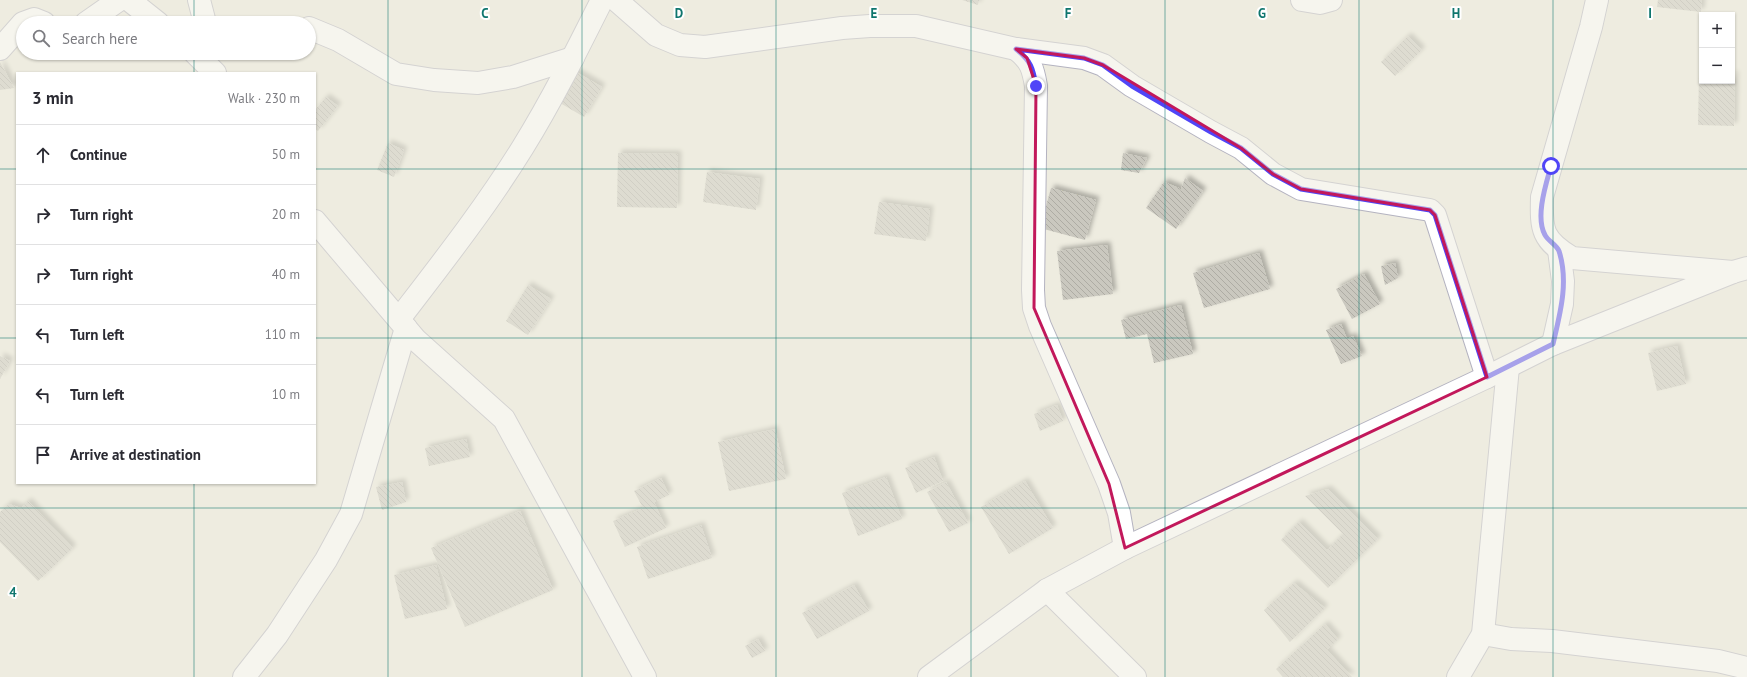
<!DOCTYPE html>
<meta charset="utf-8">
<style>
:root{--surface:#fff;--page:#f2f2f3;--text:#2b2b33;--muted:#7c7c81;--line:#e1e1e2}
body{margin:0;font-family:"PT Sans",sans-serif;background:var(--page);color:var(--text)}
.controls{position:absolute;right:12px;top:12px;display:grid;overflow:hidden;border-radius:0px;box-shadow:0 1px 3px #0004}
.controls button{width:36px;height:36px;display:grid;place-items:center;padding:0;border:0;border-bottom:1px solid var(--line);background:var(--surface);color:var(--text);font:20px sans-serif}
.stop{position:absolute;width:12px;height:12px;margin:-9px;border:3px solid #5045f7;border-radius:50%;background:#fff}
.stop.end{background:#5045f7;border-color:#fff;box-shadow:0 1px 4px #0008}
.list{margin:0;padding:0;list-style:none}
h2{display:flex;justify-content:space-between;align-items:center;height:52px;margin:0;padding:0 16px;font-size:17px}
h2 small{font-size:13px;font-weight:400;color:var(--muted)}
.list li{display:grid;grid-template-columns:26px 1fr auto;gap:12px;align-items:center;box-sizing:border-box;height:60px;padding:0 16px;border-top:1px solid var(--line)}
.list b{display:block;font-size:15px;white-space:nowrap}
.list em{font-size:13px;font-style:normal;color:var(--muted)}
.icon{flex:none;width:22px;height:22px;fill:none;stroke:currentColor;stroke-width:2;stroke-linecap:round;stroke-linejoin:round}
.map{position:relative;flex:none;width:1747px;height:677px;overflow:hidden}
.search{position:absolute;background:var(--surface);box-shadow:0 1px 3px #0004;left:16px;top:16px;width:300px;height:44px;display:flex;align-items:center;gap:10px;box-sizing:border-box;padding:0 14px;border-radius:22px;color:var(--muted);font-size:15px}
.panel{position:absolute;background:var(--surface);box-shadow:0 1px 3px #0004;left:16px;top:72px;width:300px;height:412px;border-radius:0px}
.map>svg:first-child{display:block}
</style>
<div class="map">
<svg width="1747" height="677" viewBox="0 0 1747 677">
<defs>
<pattern id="building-back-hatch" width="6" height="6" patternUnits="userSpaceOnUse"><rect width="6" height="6" fill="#cac8bf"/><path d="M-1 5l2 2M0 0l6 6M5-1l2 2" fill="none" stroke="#aeaca4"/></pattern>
<filter id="shadow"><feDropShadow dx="3.5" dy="-3.5" stdDeviation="2" flood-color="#0004"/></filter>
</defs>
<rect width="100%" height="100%" fill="#eeece0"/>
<g fill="url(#building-back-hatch)" filter="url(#shadow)">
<polygon points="962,0 979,0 978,5"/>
<polygon points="1658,0 1702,0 1701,12 1657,7"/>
<polygon points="1408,36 1422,50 1395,76 1381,62"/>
<polygon points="0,62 14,88 0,90"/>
<polygon points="573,70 602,87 584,117 555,100"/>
<polygon points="1699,74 1702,74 1702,81 1732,81 1732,74 1735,74 1734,126 1698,125"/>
<polygon points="326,97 338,106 318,131 315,129 315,110"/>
<polygon points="388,143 404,150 394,177 377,170"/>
<polygon points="618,153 678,154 677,208 617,207"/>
<polygon points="1123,153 1147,158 1139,173 1121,170"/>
<polygon points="707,172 760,179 756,210 703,202"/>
<polygon points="1185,178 1203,191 1176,229 1146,208 1164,182 1179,188 1180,192"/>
<polygon points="1051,188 1096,200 1085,240 1040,228"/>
<polygon points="879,202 930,209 926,241 874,234"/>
<polygon points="1107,245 1113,294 1063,300 1057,251"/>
<polygon points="1259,253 1270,289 1204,308 1193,273"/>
<polygon points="1395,263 1398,278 1385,285 1381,266"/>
<polygon points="1364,274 1380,304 1352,319 1336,289"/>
<polygon points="528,285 551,299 528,335 506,321"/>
<polygon points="1181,305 1193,354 1154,363 1147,334 1126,339 1121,320"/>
<polygon points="1341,324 1347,339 1353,336 1362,356 1341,364 1326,330"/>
<polygon points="1677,346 1686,384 1657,391 1648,353"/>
<polygon points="0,356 10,361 0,379"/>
<polygon points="1057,405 1063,421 1040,431 1034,414"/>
<polygon points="775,429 786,479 729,491 718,442"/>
<polygon points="466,439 470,457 429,466 425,448"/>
<polygon points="934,457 943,481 916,493 905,468"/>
<polygon points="886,477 902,519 858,536 842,493"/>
<polygon points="661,478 669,495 654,502 666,528 625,547 613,521 643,508 634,491"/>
<polygon points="1025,481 1053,528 1009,554 981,507"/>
<polygon points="402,482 406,502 382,510 376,487"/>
<polygon points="946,482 968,523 949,532 927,492"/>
<polygon points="1328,489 1378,539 1328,588 1281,540 1299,522 1327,550 1343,534 1305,496"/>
<polygon points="28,501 73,548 38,581 0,542 0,512 9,504 21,508"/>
<polygon points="520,511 553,590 465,627 431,548"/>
<polygon points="701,525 712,558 648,579 637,547"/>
<polygon points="436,565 447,609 405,619 394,575"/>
<polygon points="1294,583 1325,608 1290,642 1264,610"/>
<polygon points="854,585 869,611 817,639 802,613"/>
<polygon points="1325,624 1338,639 1327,650 1352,677 1283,677 1276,669"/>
<polygon points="758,639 765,651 752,658 745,646"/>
</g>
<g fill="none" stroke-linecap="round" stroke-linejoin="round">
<defs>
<g id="minor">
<polyline points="129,0 158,23"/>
<polyline points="199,0 205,23"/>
<polyline points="616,0 656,35 680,45 705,47 842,28 870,26 916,26 1016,49 1084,58 1103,65 1132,86 1211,132 1241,148 1273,174 1301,189 1430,210 1435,215 1487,377"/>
<polyline points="1302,0 1320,3 1331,0"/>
<path d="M1597 0 1591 27 1542 197C1541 230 1542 240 1572 258L1733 272"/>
<polyline points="86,23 119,0"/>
<polyline points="309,28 338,40 396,74 434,80 478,83 513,77 573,58"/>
<polyline points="0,49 23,23 34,19 44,23"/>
<path d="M1016 49C1031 61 1033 68 1036 86L1033 290 1034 308 1040 326 1109 484 1119 513 1125 548"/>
<polyline points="195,53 215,73"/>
<polyline points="315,221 416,340 504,419 645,677"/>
<path d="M399 319C442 263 486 207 523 147 552 100 577 50 602 0"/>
<polyline points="1553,344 1562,304 1563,281 1559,250"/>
<polyline points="1047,590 1135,677"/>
<polyline points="1483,634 1511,639 1552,641 1718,661 1747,668"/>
<polyline points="244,677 277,635 326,560 351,514 406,328"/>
<polyline points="1458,677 1483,634 1508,367"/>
</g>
<polyline id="tertiary" points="929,677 1047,590 1125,548 1487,377 1553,344 1733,272 1747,268"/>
</defs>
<use href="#minor" stroke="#b4b3c0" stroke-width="24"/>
<use href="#tertiary" stroke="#b4b3c0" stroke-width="24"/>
<use href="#minor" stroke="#fff" stroke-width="22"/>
<use href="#tertiary" stroke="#fff" stroke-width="22"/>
</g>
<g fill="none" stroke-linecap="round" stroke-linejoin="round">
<path stroke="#5045f7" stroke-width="5" d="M1036 86C1033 68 1031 61 1016 49L1084 58 1103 65 1132 86 1211 132 1241 148 1273 174 1301 189 1430 210 1435 215 1487 377 1553 344C1560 314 1569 282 1559 251 1557 245 1548 241 1545 235 1535 217 1546 184 1551 166"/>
</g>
<path d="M0 0H1747V677H0ZM1016 49 1084 58 1103 65 1241 148 1273 174 1301 189 1430 210 1435 215 1487 377 1125 548 1109 484 1034 308 1036 86 1027 58Z" fill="#eeece0" fill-opacity=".55" fill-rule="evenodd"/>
<path fill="none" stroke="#c2185b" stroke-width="3" stroke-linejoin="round" d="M1016 49 1084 58 1103 65 1241 148 1273 174 1301 189 1430 210 1435 215 1487 377 1125 548 1109 484 1034 308 1036 86 1027 58Z"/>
<path fill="none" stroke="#0f766e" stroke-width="1" stroke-opacity="0.55" d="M194 0V23M388 0V677M582 0V677M776 0V677M971 0V677M1165 0V677M1359 0V677M1553 0V677M194 53V73M0 169H17M315 169H1747M0 338H17M315 338H1747M194 483V677M0 508H1747"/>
<g font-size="13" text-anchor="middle" font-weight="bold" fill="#0f766e" stroke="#fff" stroke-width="4" stroke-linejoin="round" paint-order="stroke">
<text x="485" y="18">C</text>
<text x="679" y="18">D</text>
<text x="874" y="18">E</text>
<text x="1068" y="18">F</text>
<text x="1262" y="18">G</text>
<text x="1456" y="18">H</text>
<text x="1650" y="18">I</text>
<text x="13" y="597">4</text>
</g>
</svg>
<div class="controls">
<button>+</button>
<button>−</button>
</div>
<div class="stop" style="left:1551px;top:166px"></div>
<div class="stop end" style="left:1036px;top:86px"></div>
<div class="search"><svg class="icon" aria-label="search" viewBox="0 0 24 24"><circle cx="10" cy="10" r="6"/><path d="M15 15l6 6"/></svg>Search here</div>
<section class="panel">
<h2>3 min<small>Walk · 230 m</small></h2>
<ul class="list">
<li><svg class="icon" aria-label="ahead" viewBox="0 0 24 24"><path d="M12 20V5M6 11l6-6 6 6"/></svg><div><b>Continue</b></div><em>50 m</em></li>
<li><svg class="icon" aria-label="right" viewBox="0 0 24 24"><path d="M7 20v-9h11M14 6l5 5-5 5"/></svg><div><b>Turn right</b></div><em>20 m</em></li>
<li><svg class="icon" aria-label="right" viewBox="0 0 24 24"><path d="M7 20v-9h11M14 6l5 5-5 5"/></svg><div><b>Turn right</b></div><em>40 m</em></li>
<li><svg class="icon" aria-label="left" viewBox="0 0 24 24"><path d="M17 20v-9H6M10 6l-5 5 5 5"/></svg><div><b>Turn left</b></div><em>110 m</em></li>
<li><svg class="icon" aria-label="left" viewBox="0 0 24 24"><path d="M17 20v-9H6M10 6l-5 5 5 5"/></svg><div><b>Turn left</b></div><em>10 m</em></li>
<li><svg class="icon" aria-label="arrive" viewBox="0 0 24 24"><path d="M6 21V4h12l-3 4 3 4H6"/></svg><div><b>Arrive at destination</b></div></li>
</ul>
</section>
</div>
